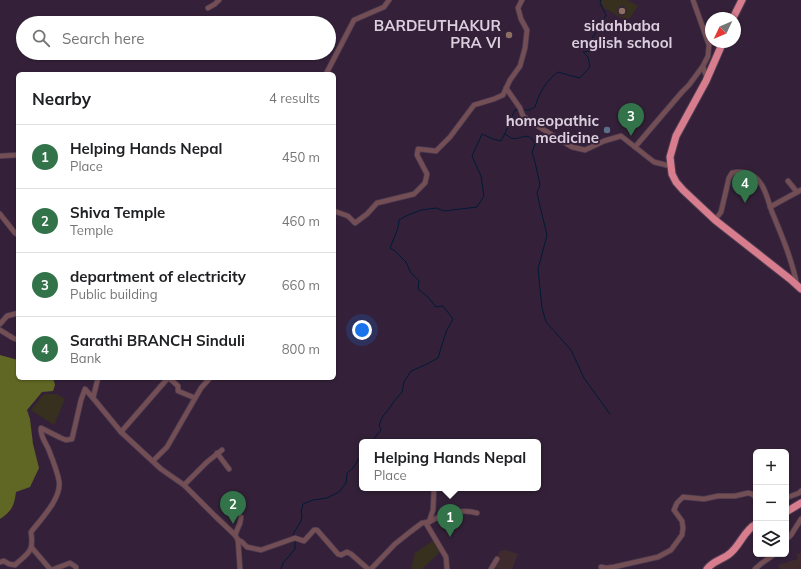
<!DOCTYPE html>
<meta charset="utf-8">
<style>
:root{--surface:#fff;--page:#f2f2f2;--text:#202124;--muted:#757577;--line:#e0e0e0;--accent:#32734a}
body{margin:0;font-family:Mulish,sans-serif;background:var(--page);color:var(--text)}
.controls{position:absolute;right:12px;bottom:12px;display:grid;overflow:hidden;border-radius:6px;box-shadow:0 1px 3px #0004}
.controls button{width:36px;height:36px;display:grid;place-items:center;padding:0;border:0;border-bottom:1px solid var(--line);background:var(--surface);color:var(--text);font:20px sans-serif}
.compass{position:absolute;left:705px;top:12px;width:36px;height:36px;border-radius:50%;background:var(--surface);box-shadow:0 1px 3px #0004;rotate:226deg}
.you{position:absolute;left:362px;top:330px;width:14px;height:14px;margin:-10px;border:3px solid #fff;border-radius:50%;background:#1a73e8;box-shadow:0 0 0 6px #1a73e833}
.badge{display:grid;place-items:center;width:26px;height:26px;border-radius:50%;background:var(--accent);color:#fff;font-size:13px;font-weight:700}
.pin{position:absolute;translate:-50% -33px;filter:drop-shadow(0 1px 2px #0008)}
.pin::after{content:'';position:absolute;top:21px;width:14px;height:12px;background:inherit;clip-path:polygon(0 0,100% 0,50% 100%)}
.popup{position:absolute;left:359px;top:439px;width:182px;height:52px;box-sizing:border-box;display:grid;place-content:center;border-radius:6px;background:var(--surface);filter:drop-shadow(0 1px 3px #0005);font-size:13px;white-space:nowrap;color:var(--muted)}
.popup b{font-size:15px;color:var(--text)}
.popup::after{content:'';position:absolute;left:50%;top:100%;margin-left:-8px;border:8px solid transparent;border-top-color:var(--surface)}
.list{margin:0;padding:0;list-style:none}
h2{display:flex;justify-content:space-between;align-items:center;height:52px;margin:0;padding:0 16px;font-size:17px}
h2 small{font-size:13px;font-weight:400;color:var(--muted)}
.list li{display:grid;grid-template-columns:26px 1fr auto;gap:12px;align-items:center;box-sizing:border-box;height:64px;padding:0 16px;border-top:1px solid var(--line)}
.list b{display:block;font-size:15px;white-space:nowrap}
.list p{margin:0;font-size:13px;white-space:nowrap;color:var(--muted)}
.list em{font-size:13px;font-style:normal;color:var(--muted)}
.icon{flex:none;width:22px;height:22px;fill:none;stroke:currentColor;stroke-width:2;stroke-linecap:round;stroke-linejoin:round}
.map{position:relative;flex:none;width:801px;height:569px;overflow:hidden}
.search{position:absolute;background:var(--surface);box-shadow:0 1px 3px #0004;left:16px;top:16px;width:320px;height:44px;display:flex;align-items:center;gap:10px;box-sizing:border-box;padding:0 14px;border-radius:22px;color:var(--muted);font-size:15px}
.panel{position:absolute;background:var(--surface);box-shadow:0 1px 3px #0004;left:16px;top:72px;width:320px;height:308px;border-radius:6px}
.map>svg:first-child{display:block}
</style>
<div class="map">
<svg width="801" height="569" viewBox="0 0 801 569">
<rect width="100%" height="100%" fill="#342139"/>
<g fill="#3f2b2d">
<polygon points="506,550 518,554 512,569 499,569 492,567 500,551"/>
<polygon points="801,553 801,569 780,569 778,565 798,559 797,554"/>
</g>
<g fill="#37301f">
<polygon points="602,0 627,0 638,6 629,19 620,17 604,8 601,2"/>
<polygon points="44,394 56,394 65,399 54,425 31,410"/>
<polygon points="434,540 441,551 422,569 411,569 415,553"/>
</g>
<path fill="#606623" d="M0 355 18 360V378H53L55 385 53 391 42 392 27 410 30 419 33 444 39 468 30 487 16 492C14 506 12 511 0 519Z"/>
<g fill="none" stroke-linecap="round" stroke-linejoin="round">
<g stroke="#001a37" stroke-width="1">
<path d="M522 110H529L535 107C539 93 546 81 558 72L568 75 580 78 590 67 588 57 583 52 592 51 594 47 591 40 606 15 600 3 601 0"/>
<path d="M505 134C507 135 509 137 511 138 521 141 528 129 535 144L532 152 535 162 540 185 537 193 539 202 547 235 538 269 542 308 546 322 571 350 584 378 610 414"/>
<path d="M371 442 381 430 379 425 383 416 389 409 395 400 402 392 404 382 411 371 425 365 438 358 446 332 453 319 443 306 436 307 428 297 418 289 419 281 411 273 406 262 395 251 390 248 398 228 399 220 408 215 421 210 436 208 444 211 477 207 484 196 481 176 472 156 482 134 493 139 501 141C507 131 510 120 515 110H519"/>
<polyline points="294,536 293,534 301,521 302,516 301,512 303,504 313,500 327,498 339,492 346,483 347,473 354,467 362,453"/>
<polyline points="281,569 283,563 295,549 295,541"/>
</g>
<defs>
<g id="minor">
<polyline points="693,0 709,45 708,56 703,66 704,70 707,78"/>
<polyline points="208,8 215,4 219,0"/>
<polyline points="326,74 354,20 384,7 389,0"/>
<polyline points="506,88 520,108 523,116 531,122 572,147 585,150 604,141 621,136 654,162 670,166"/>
<polyline points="635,147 682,92 689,85 703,66"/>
<polyline points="0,156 18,155"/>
<polyline points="788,181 797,192"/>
<polyline points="770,207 801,190"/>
<polyline points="334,211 348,216 355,223 367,214 377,203 414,194 425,183 427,174 417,155 418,149 436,151 450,137 474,105 494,99 503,95 510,80 520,66 525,48 527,30 521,19 518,8 522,0"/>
<polyline points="0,214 15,233 18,235"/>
<path d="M715 220 721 212 729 178 732 173C740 171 747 172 755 177 765 185 768 201 772 212 782 236 792 260 797 285"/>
<polyline points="0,324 7,316 18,313"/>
<polyline points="0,330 13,338 18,340"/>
<polyline points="98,378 93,398 121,432 161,469 184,485 214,515 235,535 238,540 240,569"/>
<polyline points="169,378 178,386 178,391 195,398"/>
<polyline points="121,432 168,378"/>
<polyline points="217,453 229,469"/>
<polyline points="153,461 167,447 201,388 210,378"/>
<polyline points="184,485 207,462 222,450"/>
<polyline points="786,498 799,493 801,491"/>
<polyline points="427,522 427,525 446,557 447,569"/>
<path d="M429 522C443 514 462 508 477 513"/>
<polyline points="235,535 240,523 241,517"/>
<polyline points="238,540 242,542 247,547 261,550 295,538 304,541 314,530 317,530 338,554 341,555 347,552 351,554 368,569"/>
<polyline points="786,540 791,535 801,519"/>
<polyline points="32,548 50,569"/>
<path d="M0 562 4 561 9 564 15 565C29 552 34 552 31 532 41 519 62 498 59 481 57 470 52 458 48 448 45 442 40 435 41 428L61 438 66 440 72 439 81 400 85 389 93 398"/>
<polyline points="601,567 606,568 614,567 658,557 671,550 682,535 683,528 682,521 674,510 677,503 683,497 704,499 718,496 735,496 748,493 752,494 756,498"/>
<polyline points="54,569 70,563 76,567 76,569"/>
<polyline points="371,569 395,544 410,532 422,523 429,522 433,510 434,488"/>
<polyline points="491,569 497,559"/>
<polyline points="755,569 762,563 775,554"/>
</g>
<g id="highway">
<polyline points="733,18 742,0"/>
<polyline points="723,42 706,81 676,136 670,157 672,174 676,182 683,190 715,220 790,279 801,289"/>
<polyline points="786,512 801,503"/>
<path d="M707 569C713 561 721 560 728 555 740 547 743 531 756 524"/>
</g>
</defs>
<use href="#minor" stroke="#4f3d53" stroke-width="6"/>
<use href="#highway" stroke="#4f3d53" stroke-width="9"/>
<use href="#minor" stroke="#734e54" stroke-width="4.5"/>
<use href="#highway" stroke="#d77d8d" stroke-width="7"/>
</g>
<g fill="#8d6e63" stroke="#342139" stroke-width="1.5">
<circle cx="622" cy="11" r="4"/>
<circle cx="509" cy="35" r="4"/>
</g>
<circle fill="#5c6f8a" stroke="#342139" stroke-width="1.5" cx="607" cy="130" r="4"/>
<g text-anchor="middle" stroke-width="3.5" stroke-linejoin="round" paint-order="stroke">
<g font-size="15" font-weight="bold" fill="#dbcfde" stroke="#342139" text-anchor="end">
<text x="501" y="31">BARDEUTHAKUR<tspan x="501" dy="17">PRA VI</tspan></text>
<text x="622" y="31" text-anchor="middle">sidahbaba<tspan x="622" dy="17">english school</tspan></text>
<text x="599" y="126">homeopathic<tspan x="599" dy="17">medicine</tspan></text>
</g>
</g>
</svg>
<div class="controls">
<button>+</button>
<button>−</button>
<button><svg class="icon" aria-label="layers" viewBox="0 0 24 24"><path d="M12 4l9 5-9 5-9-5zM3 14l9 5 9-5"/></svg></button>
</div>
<svg class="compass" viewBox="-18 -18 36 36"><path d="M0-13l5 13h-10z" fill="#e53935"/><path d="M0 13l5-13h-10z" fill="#757577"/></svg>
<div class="you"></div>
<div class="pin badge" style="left:450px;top:537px">1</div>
<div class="popup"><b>Helping Hands Nepal</b>Place</div>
<div class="pin badge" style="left:233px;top:524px">2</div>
<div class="pin badge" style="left:631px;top:136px">3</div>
<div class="pin badge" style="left:745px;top:203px">4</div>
<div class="search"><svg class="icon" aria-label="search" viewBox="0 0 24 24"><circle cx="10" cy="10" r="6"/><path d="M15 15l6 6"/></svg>Search here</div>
<section class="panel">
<h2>Nearby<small>4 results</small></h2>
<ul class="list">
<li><span class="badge">1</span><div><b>Helping Hands Nepal</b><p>Place</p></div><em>450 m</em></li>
<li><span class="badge">2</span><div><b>Shiva Temple</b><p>Temple</p></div><em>460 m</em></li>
<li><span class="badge">3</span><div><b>department of electricity</b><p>Public building</p></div><em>660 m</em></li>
<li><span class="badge">4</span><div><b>Sarathi BRANCH Sinduli</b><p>Bank</p></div><em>800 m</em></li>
</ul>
</section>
</div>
